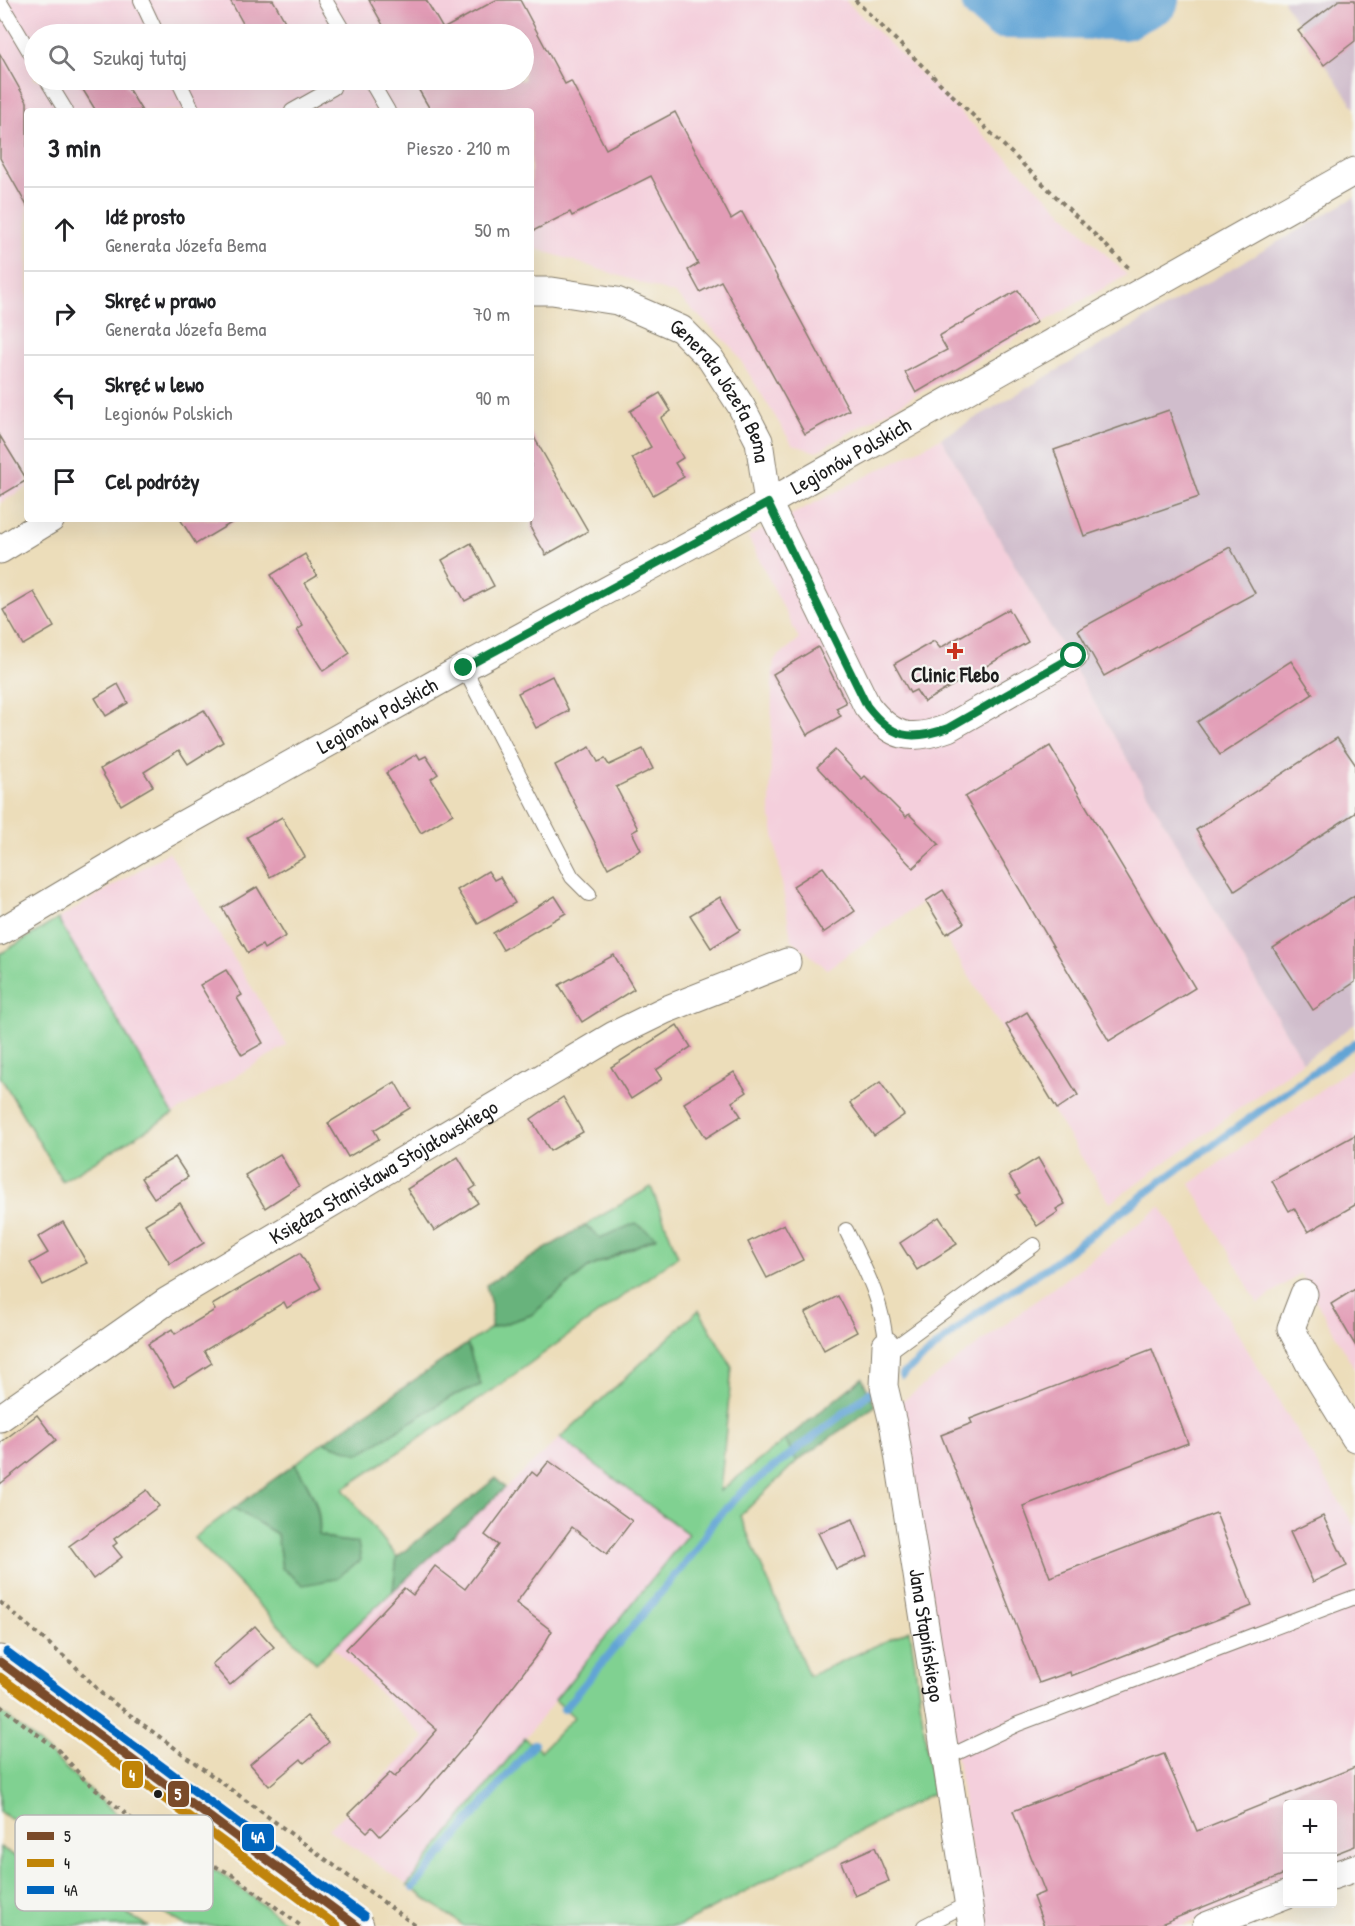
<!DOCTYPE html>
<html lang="pl">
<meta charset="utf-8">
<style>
:root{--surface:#fff;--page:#f6f6f6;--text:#202124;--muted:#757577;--line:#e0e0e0}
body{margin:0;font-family:"Patrick Hand",sans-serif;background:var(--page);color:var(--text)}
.controls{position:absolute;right:18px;bottom:18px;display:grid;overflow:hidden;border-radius:6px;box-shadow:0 6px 24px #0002}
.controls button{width:54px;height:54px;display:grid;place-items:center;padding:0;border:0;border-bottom:2px solid var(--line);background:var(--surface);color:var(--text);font:30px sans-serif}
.stop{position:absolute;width:18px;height:18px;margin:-14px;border:4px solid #0b8043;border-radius:50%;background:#fff}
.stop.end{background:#0b8043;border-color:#fff;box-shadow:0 2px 6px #0008}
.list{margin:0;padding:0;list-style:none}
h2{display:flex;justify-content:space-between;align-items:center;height:78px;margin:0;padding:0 24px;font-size:26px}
h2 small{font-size:20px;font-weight:400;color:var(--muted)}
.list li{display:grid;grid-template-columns:39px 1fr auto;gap:18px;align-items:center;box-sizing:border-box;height:84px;padding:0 24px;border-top:2px solid var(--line)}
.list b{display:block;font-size:22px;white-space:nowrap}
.list p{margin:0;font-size:20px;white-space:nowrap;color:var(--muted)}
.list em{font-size:20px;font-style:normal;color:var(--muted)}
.icon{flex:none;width:33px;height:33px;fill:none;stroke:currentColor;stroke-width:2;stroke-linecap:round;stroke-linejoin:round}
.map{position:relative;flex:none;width:1355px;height:1926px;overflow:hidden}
.search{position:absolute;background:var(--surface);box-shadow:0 6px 24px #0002;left:24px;top:24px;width:510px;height:66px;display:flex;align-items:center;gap:15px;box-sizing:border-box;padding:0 21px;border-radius:33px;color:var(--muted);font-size:22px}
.panel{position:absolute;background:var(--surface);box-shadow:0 6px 24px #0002;left:24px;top:108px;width:510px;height:414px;border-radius:6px}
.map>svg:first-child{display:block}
</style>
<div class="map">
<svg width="1355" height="1926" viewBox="0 0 1355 1926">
<rect width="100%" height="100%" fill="#f6f6f2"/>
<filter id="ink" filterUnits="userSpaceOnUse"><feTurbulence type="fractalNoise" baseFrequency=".0167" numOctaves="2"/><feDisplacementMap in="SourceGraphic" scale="12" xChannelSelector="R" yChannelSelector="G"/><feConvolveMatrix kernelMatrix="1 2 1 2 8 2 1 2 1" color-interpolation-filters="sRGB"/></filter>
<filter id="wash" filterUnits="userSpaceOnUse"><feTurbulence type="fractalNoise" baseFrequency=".008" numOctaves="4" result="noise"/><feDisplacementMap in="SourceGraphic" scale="24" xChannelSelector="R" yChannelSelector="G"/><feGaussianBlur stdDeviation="1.35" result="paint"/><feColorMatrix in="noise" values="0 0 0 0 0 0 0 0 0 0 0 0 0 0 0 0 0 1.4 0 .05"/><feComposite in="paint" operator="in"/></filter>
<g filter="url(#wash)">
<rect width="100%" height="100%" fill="#ecddba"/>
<g fill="#f4cfdc" fill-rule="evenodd">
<path d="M0 0H450L451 2 454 0H845L1127 275 816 452 792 444 733 348 675 294 531 247V111H27V487L0 503ZM34 34H524V80H34Z"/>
<polygon points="941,438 1303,1062 1110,1203 923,902 827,969 791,939 770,810 772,683 774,660 799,639 748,537"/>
<polygon points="169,852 287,1045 173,1114 58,919"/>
<polygon points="1355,1065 1355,1369 1300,1273 1258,1304 1190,1184"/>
<polygon points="1161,1207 1355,1527 1355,1858 1333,1867 1332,1804 1288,1804 1287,1884 1182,1926 983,1926 901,1402"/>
<polygon points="560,1438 689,1534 407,1885 328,1829 425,1738 333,1647"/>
</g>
<g fill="#d0bdcc">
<polygon points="1285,0 1355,0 1355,109 1283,1"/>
<polygon points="1355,197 1355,1024 1303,1062 941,438"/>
</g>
<g fill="#80d191" stroke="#4e7656" stroke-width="1.5">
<polygon points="58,919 173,1114 62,1181 0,1076 0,954"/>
<path d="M651 1187 678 1256 493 1390 343 1489 397 1557 393 1591 316 1663 194 1538 234 1508 277 1534 282 1568 358 1543 334 1540 319 1535C323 1508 309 1486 295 1464L324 1442 359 1453 454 1395 480 1385 467 1344 491 1328 531 1315 588 1268 655 1238 636 1223 600 1238 585 1225Z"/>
<polygon points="699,1310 732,1367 720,1491 785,1440 797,1461 740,1516 809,1676 910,1630 933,1793 679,1926 464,1926 407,1885 525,1738 541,1751 574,1717 555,1700 688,1534 560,1438"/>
<path d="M0 1711C44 1744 80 1785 123 1819L113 1833 127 1843 138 1829 172 1854 220 1873 291 1926H186L0 1812Z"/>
<polygon points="0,1847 52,1879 56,1873 148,1926 0,1926"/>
</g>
<g fill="#68b37b" stroke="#42684c" stroke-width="1.5">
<polygon points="636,1223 656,1237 588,1268 531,1315 491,1328 491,1305 486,1285 585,1225 600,1238"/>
<polygon points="467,1344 481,1385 454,1395 359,1454 324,1442"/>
<polygon points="862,1378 875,1406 797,1461 785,1440"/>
<path d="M295 1464C309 1486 322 1508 319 1535L334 1540 358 1543 361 1560 335 1579 303 1585 282 1568 277 1534 234 1508Z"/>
<polygon points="496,1478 505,1488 393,1591 397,1557"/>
</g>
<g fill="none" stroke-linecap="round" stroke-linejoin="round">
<g stroke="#62a4d5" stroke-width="8">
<polyline points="902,1375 977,1313 1052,1264 1162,1181 1355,1043"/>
<polyline points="564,1709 696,1550 713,1522 744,1490 871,1392"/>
<polyline points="413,1888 534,1744"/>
</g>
<polyline stroke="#62a4d5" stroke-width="48" points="985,0 1002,15 1124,16 1155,0"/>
</g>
<g id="blocks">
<g fill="#e29cb6">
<polygon points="230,0 273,0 292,34 249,34"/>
<polygon points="369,0 426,0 443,29 496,0 520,0 565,84 571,81 606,149 675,112 731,219 742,212 849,410 805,434 721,281 700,292 688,270 698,264 651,176 572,216 570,212 531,232 531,111 431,111 413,80 524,80 524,34 388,34"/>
<polygon points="1339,0 1355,0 1355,41 1324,65 1298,31"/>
<polygon points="0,54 27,102 27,206 0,158"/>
<polygon points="77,80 123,80 142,111 96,111"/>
<polygon points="1018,290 1037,322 916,393 905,372 947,350 939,336"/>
<polygon points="660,393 671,411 661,418 683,458 675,463 684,477 653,495 632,458 651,447 630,411"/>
<polygon points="1169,410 1199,497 1084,536 1054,450"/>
<polygon points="531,432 588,531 546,555 531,529"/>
<polygon points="0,436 27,480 0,496"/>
<polygon points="180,519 238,519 196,544"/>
<polygon points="471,543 494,586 465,601 442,560"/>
<polygon points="1230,547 1255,593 1104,676 1078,630"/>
<polygon points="305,554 317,576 305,583 350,653 323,671 297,630 303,626 271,575"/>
<polygon points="34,592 54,627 23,645 3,610"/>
<polygon points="1009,609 1028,642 924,702 916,690 910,693 894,664 934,641 940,648"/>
<polygon points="818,647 846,703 836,708 841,716 807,735 773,674"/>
<polygon points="1291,661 1313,694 1220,755 1197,722"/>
<polygon points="552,676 569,711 536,728 518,693"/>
<polygon points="118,684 128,703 106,716 95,698"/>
<polygon points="204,710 223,742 188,764 179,750 144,772 153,786 121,805 100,769"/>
<polygon points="1337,738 1355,764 1355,813 1235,891 1196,830"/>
<polygon points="1050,746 1195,988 1109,1041 965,797"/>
<polygon points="590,747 598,762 605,759 609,765 643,749 653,769 616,787 638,829 632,832 641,850 608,868 555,765"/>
<polygon points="835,750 862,779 865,776 906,817 909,814 939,844 913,868 817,767"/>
<polygon points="417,754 420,759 426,756 438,774 431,779 453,814 421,833 386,773"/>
<polygon points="282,817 305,857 270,877 247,837"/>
<polygon points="823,867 855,911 823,933 793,886"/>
<polygon points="488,871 494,880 500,877 515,903 478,924 457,890"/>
<polygon points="257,887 286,936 264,949 262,945 248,953 222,908"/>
<polygon points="943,890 964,923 946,934 926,901"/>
<polygon points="1355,895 1355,982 1313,1010 1273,948"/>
<polygon points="555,896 566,913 503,950 493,933"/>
<polygon points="720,897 740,930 711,948 690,915"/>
<polygon points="614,955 634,989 582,1022 559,985"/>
<polygon points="226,970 242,995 237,998 263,1043 242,1055 200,985"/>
<polygon points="1027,1012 1078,1095 1057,1109 1006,1025"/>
<polygon points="677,1025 691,1047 656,1070 662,1079 631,1099 611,1067"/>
<polygon points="734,1072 747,1092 732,1102 741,1116 706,1138 684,1103"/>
<polygon points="395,1082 410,1108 374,1130 379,1139 348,1157 328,1123"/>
<polygon points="880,1082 904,1115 874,1136 850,1103"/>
<polygon points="563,1097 583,1132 550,1151 531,1119"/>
<polygon points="1355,1135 1355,1205 1308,1232 1294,1208 1289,1211 1272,1181"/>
<polygon points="280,1154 299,1186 265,1208 245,1175"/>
<polygon points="175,1157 188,1177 154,1198 141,1178"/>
<polygon points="458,1157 476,1186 470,1190 478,1203 434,1231 407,1189"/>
<polygon points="1038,1158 1065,1204 1056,1209 1058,1212 1037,1226 1016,1195 1020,1193 1009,1176"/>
<polygon points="180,1203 204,1243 170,1264 145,1224"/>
<polygon points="939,1217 957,1244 917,1270 900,1243"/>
<polygon points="63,1222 87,1263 43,1285 30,1263 48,1253 38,1237"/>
<polygon points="784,1224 803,1260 767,1278 748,1242"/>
<polygon points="300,1253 321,1288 287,1308 284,1302 204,1351 212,1363 174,1387 148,1344 172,1329 175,1334 215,1310 212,1305"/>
<polygon points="1355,1289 1355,1345 1331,1304"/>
<polygon points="838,1296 857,1332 824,1350 805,1313"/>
<polygon points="1152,1349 1188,1443 1023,1506 1050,1577 1216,1513 1252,1606 1071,1676 1070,1672 1039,1683 941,1435 972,1423 970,1419"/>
<polygon points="37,1415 56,1440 0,1484 0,1443"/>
<polygon points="549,1461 632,1521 607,1554 572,1527 516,1603 552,1631 542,1648 484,1724 419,1799 380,1836 372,1827 367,1832 348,1814 390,1773 395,1777 437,1730 346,1649 404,1588 413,1595 435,1566 465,1589 498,1545 485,1535 532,1472 537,1476"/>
<polygon points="147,1490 159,1506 114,1539 117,1543 113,1546 122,1557 93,1579 69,1546"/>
<polygon points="1323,1516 1347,1566 1313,1582 1290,1532"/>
<polygon points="853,1519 868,1556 836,1569 818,1533"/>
<polygon points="255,1626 274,1647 230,1685 212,1664"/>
<polygon points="307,1716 329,1742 304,1763 301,1759 269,1786 250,1764"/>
<polygon points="1164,1754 1197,1831 1355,1767 1355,1846 1332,1855 1332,1804 1287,1804 1287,1873 1156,1926 1044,1926 1033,1897 1045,1892 1013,1811"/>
<polygon points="875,1847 889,1881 855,1896 841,1862"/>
</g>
</g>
</g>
<g filter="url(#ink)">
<use href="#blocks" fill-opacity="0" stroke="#847c6b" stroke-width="1.5"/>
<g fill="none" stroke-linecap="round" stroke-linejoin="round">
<defs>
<g id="lane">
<polyline points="141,0 157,34"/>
<polyline points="325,0 345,34"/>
<polyline points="0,2 34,59"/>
<polyline points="47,80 66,111"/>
<polyline points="178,80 193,111"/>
<polyline points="370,80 388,111"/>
<polyline points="292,111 333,88"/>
<polyline points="464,668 572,877 589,894"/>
<path d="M846 1230C864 1267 884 1303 886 1345"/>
<polyline points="886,1354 1034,1245"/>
<polyline points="944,1759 1018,1724 1355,1597"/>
<polyline points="924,1926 967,1904"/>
</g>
<g id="street">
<path id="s1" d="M531 291H552L617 301 681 329 710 358 741 406 759 441 768 503 867 706C892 738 910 742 948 728L1074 656"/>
<polyline points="0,550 51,519"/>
<path id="s2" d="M0 932 144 846 454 673 768 503 1355 171"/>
<polyline points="1304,1294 1291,1328 1309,1363 1355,1438"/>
<path id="s3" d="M886 1345 884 1386 894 1428 972 1926"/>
<path id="s4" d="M0 1418 167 1301 614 1035 665 1010 787 962"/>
<polyline points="1332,1876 1355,1868"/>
<polyline points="1206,1926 1288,1894"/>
</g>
<polyline id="secondary" points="0,1662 357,1926"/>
</defs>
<use href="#lane" stroke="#847c6b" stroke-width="16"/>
<use href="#street" stroke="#847c6b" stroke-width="29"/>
<use href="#secondary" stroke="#847c6b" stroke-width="35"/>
<g stroke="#847c6b" stroke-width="4" stroke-dasharray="4.5 4.5" stroke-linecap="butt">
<polyline points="855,0 1129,268"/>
<polyline points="0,1602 75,1666 103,1695 416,1926"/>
<polyline points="0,1706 58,1750 84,1779 151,1835 231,1874 301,1926"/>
</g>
<use href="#lane" stroke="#fff" stroke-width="14"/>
<use href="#street" stroke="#fff" stroke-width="27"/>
<use href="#secondary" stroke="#fff" stroke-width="33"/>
<defs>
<polyline id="bus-1" points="0,1662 357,1926"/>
<polyline id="bus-2" points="0,1677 337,1926"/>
<polyline id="bus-3" points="7,1652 364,1916"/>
</defs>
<use href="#bus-1" stroke="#f6f6f2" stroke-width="14"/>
<use href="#bus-2" stroke="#f6f6f2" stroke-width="14"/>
<use href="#bus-3" stroke="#f6f6f2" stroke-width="14"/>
<use href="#bus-1" stroke="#7a4b2a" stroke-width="9"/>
<use href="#bus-2" stroke="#c08407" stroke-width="9"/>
<use href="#bus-3" stroke="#0065bd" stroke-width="9"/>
</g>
</g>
<g fill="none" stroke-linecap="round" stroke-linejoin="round" filter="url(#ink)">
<path stroke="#0b8043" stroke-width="8" d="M464 668 768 503 867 706C892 738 910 742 948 728L1074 656"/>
</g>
<path fill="#c8321e" stroke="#f6f6f2" stroke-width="2" d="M952 642h6v6h6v6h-6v6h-6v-6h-6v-6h6z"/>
<circle fill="#1c1c1c" stroke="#f6f6f2" stroke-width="2" cx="158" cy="1794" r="5"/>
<g text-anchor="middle" stroke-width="4.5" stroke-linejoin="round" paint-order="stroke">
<g font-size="21" fill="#1c1c1c" stroke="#f6f6f2">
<text dy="7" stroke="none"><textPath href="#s1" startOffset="231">Generała Józefa Bema</textPath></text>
<text dy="7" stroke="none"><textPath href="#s2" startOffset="975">Legionów Polskich</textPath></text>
<text dy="7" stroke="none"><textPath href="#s2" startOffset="435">Legionów Polskich</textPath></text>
<text dy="7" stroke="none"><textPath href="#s4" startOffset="456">Księdza Stanisława Stojałowskiego</textPath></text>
<text dy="7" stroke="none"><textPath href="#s3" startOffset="294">Jana Stapińskiego</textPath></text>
</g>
<g font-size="21" font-weight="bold" fill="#1c1c1c" stroke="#f6f6f2">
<text x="955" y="682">Clinic Flebo</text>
</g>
</g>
<rect x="15" y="1815" width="198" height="96" rx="9" fill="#f6f6f2" stroke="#b5b5b2" stroke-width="1.5"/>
<rect x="27" y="1832" width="27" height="8" fill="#7a4b2a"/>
<rect x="27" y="1859" width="27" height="8" fill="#c08407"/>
<rect x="27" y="1886" width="27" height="8" fill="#0065bd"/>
<g font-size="16" fill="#1c1c1c">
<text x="64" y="1842">5</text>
<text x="64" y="1869">4</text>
<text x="64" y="1896">4A</text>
</g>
<g stroke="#f6f6f2" stroke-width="2">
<rect x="121" y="1760" width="23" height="29" rx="6" fill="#c08407"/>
<rect x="167" y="1780" width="23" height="28" rx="6" fill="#7a4b2a"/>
<rect x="241" y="1823" width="34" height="29" rx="6" fill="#0065bd"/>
</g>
<g font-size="16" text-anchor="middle" font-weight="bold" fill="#fff">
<text x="132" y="1781">4</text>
<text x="178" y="1800">5</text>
<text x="258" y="1843">4A</text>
</g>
</svg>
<div class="controls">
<button>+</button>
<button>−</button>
</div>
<div class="stop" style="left:1074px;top:656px"></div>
<div class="stop end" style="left:464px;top:668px"></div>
<div class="search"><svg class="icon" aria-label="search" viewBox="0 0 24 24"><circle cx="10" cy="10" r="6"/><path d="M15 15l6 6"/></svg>Szukaj tutaj</div>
<section class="panel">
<h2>3 min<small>Pieszo · 210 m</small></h2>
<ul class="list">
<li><svg class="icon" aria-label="ahead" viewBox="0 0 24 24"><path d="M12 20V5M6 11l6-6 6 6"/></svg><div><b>Idź prosto</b><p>Generała Józefa Bema</p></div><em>50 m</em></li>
<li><svg class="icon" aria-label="right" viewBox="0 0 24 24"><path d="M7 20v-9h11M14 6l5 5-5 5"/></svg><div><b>Skręć w prawo</b><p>Generała Józefa Bema</p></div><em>70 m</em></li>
<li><svg class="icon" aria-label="left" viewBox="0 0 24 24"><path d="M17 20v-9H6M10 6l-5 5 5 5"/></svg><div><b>Skręć w lewo</b><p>Legionów Polskich</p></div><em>90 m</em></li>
<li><svg class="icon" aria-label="arrive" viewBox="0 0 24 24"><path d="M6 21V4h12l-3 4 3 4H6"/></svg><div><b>Cel podróży</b></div></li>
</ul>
</section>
</div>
